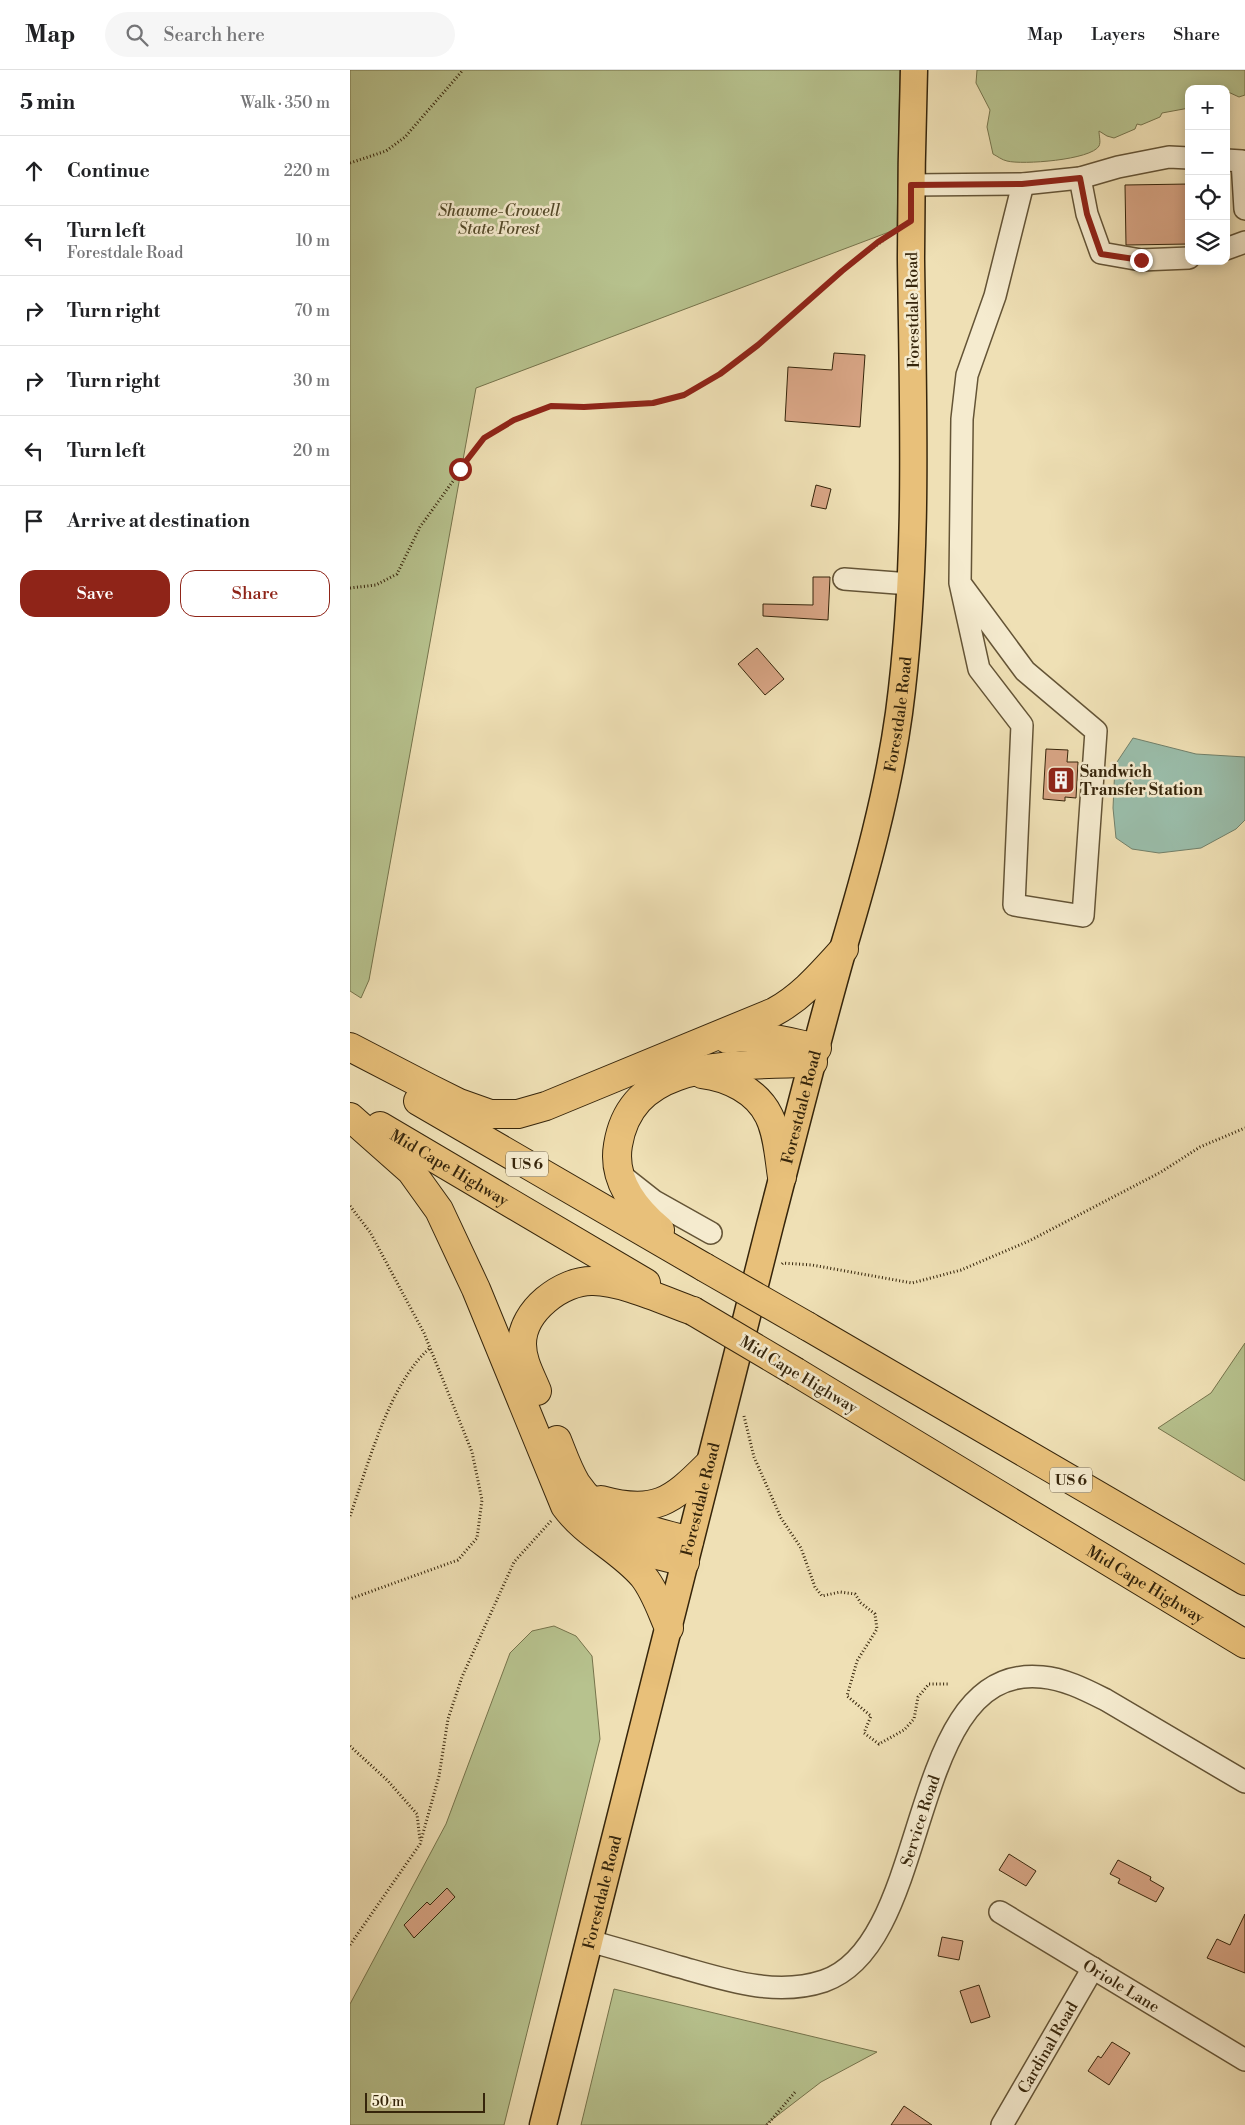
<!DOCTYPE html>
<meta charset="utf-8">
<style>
:root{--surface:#fff;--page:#f6f6f6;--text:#202124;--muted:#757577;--line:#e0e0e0;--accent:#8f2418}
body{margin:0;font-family:"Libre Bodoni",serif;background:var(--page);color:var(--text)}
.controls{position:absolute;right:15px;top:15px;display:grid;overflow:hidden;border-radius:10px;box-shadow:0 2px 12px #0003}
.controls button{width:45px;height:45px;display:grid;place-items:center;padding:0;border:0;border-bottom:1px solid var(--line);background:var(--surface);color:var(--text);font:25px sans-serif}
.scale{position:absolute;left:15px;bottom:12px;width:120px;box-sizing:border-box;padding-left:5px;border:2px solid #36250b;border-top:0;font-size:14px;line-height:18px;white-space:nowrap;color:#36250b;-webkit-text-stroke:4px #f5ebcf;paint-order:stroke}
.stop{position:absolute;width:15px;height:15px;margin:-11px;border:4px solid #8f2418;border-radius:50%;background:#fff}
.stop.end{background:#8f2418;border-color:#fff;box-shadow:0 1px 5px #0008}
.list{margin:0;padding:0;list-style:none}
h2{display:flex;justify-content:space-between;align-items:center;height:65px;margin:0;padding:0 20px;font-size:21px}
h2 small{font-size:16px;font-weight:400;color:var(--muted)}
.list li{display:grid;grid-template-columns:32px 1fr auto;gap:15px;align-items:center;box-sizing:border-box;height:70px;padding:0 20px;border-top:1px solid var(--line)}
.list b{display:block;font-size:19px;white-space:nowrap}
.list p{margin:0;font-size:16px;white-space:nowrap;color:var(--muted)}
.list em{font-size:16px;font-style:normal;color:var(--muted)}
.actions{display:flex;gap:10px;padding:15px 20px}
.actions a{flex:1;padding:11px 0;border:1px solid var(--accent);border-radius:15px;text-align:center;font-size:18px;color:var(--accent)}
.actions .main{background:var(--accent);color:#fff}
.icon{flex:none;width:28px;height:28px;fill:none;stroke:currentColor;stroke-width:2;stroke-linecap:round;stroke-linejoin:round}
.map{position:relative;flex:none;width:895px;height:2055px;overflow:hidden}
header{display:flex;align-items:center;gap:30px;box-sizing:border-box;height:70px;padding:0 25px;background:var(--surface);border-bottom:1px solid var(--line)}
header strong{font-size:24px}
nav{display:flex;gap:28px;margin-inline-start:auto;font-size:18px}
.search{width:350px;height:45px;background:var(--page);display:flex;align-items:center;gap:12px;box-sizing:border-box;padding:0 18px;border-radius:28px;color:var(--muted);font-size:19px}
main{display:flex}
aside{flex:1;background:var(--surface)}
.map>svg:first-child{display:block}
</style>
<header>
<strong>Map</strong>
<div class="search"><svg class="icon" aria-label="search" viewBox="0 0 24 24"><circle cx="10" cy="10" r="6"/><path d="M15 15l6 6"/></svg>Search here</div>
<nav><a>Map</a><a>Layers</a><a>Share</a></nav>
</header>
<main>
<aside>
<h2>5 min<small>Walk · 350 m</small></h2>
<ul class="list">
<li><svg class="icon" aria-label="ahead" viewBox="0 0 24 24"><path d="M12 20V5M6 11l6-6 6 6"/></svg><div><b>Continue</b></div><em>220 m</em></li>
<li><svg class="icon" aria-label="left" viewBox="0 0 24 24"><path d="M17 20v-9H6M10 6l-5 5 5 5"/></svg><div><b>Turn left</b><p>Forestdale Road</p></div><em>10 m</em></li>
<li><svg class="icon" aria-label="right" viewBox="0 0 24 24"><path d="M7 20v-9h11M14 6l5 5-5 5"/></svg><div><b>Turn right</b></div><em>70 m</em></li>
<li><svg class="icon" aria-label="right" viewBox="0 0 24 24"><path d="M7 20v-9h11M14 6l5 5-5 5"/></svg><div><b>Turn right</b></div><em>30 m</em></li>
<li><svg class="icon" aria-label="left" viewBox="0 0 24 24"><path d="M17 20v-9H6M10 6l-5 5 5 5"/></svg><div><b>Turn left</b></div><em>20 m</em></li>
<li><svg class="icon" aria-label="arrive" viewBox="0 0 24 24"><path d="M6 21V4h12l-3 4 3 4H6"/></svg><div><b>Arrive at destination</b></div></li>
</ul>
<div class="actions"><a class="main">Save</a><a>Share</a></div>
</aside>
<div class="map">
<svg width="895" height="2055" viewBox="0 0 895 2055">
<rect width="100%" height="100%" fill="#efe0b5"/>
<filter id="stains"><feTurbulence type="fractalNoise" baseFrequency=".004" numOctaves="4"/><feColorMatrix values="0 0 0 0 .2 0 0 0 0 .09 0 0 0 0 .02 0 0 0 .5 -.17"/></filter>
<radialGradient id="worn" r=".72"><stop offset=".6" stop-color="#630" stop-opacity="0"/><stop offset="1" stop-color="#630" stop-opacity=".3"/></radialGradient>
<g fill="#b7c28e" stroke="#76744c">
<polygon points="0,0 550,0 547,159 126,318 19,910 11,928 0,921"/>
<path d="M627 0H895V25L889 27 876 21V19H839V38L812 43 810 47 791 55 787 54 785 59 764 68 757 66 749 61C749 66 751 72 749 76 741 90 672 95 657 91 652 90 647 86 643 84L637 57 640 40 626 13Z"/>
<polygon points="895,1273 895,1411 808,1358 861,1323"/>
<polygon points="204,1556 226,1566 242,1586 250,1669 154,2055 0,2055 0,1934 96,1754 160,1583 182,1561"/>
<polygon points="264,1919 527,1982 471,2012 415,2055 231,2055"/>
</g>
<polygon fill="#9abdaa" stroke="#72806a" points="783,668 846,684 895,687 895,750 886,759 851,778 809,783 782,779 766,768 763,738 765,695"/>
<g fill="#d7a484" stroke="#36250b">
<polygon points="839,114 839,174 776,175 775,115"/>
<polygon points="484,283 515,285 510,357 435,351 438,297 482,300"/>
<polygon points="466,415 481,419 476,439 461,436"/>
<polygon points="463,507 480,507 478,550 413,546 413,534 463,535"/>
<polygon points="407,578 434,609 415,625 388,594"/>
<polygon points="696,679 718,680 717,692 728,692 726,728 715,727 715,731 693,729"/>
<polygon points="659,1784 686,1801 676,1816 649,1800"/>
<polygon points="768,1790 801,1807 800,1810 814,1818 806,1832 768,1813 770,1809 760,1804"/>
<polygon points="97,1818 105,1827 64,1868 54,1855 77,1832 80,1835"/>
<polygon points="895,1844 895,1903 857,1888 867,1869 880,1875"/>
<polygon points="592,1867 613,1871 609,1890 588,1886"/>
<polygon points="629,1915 640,1947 621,1953 610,1921"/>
<polygon points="762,1972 780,1983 759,2015 738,2001 748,1986 751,1988"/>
<polygon points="554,2036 582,2055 541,2055"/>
</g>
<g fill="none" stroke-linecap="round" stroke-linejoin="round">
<defs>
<g id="minor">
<polyline points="876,90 892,91 895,139"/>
<polyline points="730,108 737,144 751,183 791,190 839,188"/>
<polyline points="561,115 673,114 730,108 768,97 819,87 839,88"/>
<polyline points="876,179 895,172"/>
<polyline points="494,509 560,514"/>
<polyline points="610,513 675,601 746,661 733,846 664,835 672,655 629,599 610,513 612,349 617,305 645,226 673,114"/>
<polyline points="271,1105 304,1131 361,1163"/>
<path id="s1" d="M650 1842 895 1990"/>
<path id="s2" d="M239 1871C269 1879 299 1888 330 1897 376 1910 426 1927 474 1911 585 1873 554 1593 692 1607 715 1609 736 1620 756 1630L895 1712"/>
<path id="s3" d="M652 2055 743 1898"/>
</g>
<g id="major">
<path id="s4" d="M193 2055C269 1755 342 1454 420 1155 444 1063 467 970 493 879 516 802 538 723 549 643 569 493 563 341 561 190 561 127 562 63 564 0"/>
</g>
<g id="highway">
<path d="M377 969C411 963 434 971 467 978"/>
<path d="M0 977 79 1018 109 1033 140 1044H168L196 1036 424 942C452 927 472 903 494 879"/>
<path d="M352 1004C378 1007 407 1021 419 1046 428 1064 429 1088 432 1107"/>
<polyline points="68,1031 354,1197"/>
<path d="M0 1047 61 1101 89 1140 126 1219 215 1436C236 1465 270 1479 293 1506 305 1521 311 1540 319 1558"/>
<path id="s5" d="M30 1056 296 1213"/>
<path d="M310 1160C285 1139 262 1110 268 1075 283 983 394 998 463 992"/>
<polyline points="457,1256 895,1511"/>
<path id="s6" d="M446 1302 895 1574"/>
<path d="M187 1321C181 1306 172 1291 172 1274 172 1241 212 1210 243 1211 272 1211 315 1231 343 1241"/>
<path d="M207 1370C213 1385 218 1400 226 1413 251 1452 298 1459 339 1471"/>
<path d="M251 1430C305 1445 322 1431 358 1395"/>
<polyline points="263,1474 335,1492"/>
</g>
</defs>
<use href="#minor" stroke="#645436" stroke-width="24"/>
<use href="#major" stroke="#36250b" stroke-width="29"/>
<use href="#highway" stroke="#36250b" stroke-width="30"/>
<g stroke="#36250b" stroke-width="3" stroke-dasharray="1 2.5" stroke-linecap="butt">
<polyline points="0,93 36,81 55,67 113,0"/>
<polyline points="0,518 26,515 47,504 70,457 134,368 164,350 201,336 234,337 303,333 334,325 369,304 409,275 491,201 542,164"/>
<polyline points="0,1136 20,1162 74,1263 122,1382 132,1430 127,1468 108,1490 0,1529"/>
<polyline points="432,1194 433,1193 462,1195 562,1213 611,1200 679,1171 811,1102 850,1077 895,1058"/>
<polyline points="394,1346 404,1387 431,1448 451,1478 465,1517 472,1526 490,1522 505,1524 511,1533 525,1544 527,1559 507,1591 497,1626 521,1646 514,1663 529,1674 554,1660 564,1649 568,1627 579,1614 600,1614"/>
<path d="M0 1446C18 1396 39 1313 80 1278"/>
<polyline points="0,1676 38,1711 67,1744 70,1770"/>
<polyline points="0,1875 70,1774 89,1706 98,1649 112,1607 164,1492 201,1451"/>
<polyline points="417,2055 446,2021"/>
</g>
<use href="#minor" stroke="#f5ebcf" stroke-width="21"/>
<use href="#major" stroke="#e8c07a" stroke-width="26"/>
<use href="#highway" stroke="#e8c07a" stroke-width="28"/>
<defs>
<g id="highway-bridge">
<polyline points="354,1197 457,1256"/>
<polyline points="343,1241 446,1302"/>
</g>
</defs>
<use href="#highway-bridge" stroke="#36250b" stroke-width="30" stroke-linecap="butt"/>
<use href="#highway-bridge" stroke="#e8c07a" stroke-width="28"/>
</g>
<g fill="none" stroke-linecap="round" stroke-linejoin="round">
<polyline stroke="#8f2418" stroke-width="6" points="110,399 134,368 164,350 201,336 234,337 303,333 334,325 370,304 408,275 492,201 528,172 561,151 561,115 672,114 730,108 737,144 751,184 791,190"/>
</g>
<defs>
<symbol id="building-square" viewBox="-11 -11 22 22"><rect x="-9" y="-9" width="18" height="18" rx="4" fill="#8f2418" stroke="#f5ebcf"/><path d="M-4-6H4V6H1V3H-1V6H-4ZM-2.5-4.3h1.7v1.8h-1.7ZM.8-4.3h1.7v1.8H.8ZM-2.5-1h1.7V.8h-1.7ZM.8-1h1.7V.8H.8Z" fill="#fff"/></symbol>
</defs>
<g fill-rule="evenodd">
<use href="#building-square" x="695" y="694" width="32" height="32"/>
</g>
<g text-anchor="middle" stroke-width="5" stroke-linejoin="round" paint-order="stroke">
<g fill="#f5ebcf" stroke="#6f6046" stroke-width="1">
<rect x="156" y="1081.5" width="42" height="25" rx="4"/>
<rect x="700" y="1397.5" width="42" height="25" rx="4"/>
</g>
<g font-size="15" font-weight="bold" fill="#36250b">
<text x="177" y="1099">US 6</text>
<text x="721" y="1415">US 6</text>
</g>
<g font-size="16" font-style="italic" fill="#564c2c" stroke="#f5ebcf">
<text x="149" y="146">Shawme-Crowell<tspan x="149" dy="18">State Forest</tspan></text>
</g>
<g font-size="16" fill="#36250b" stroke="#f5ebcf">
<text transform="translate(562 240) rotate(-91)" y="6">Forestdale Road</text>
<text dy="6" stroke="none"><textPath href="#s4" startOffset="1455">Forestdale Road</textPath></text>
<text dy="6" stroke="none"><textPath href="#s4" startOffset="1050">Forestdale Road</textPath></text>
<text dy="6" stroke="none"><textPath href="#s5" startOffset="81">Mid Cape Highway</textPath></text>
<text transform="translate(449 1304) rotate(31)" y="6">Mid Cape Highway</text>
<text dy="6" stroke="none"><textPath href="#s4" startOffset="645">Forestdale Road</textPath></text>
<text dy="6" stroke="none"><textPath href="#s6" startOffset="409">Mid Cape Highway</textPath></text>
<text dy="6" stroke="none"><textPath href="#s2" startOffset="435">Service Road</textPath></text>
<text dy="6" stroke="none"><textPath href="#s4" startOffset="240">Forestdale Road</textPath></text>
<text dy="6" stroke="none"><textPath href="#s1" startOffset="142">Oriole Lane</textPath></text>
<text dy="6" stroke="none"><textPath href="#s3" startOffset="90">Cardinal Road</textPath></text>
</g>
<g font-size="16" font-weight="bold" fill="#36250b" stroke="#f5ebcf" text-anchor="start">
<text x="730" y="707">Sandwich<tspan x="730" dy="18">Transfer Station</tspan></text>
</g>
</g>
<rect width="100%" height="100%" filter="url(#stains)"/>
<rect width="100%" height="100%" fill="url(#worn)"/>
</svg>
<div class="controls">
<button>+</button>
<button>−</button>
<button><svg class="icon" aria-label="locate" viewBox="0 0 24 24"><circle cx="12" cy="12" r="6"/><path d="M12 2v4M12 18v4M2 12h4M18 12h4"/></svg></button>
<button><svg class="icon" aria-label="layers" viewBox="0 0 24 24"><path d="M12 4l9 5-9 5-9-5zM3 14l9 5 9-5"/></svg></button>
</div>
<div class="scale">50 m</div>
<div class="stop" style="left:110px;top:399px"></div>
<div class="stop end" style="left:791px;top:190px"></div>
</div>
</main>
